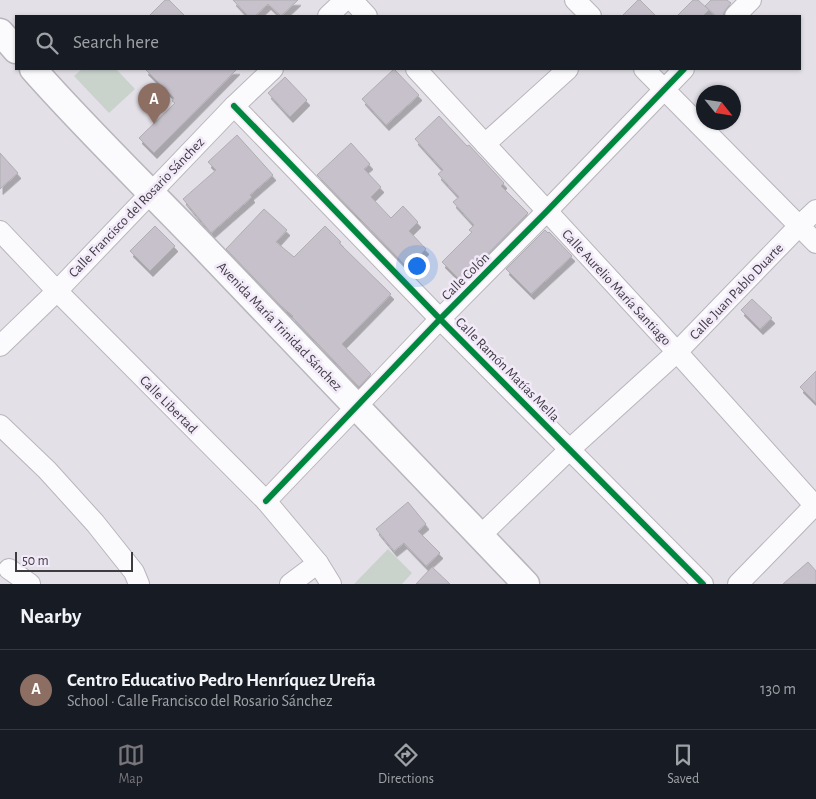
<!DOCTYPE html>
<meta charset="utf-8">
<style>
:root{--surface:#171b24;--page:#242831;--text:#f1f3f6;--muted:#9ea1a6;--line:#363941;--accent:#78757b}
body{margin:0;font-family:"Alegreya Sans",sans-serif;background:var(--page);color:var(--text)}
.compass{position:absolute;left:696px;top:85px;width:45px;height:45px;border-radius:50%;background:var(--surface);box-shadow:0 1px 4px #0004;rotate:120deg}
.scale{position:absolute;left:15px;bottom:12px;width:118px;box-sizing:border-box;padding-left:5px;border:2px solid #3e3b41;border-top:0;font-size:14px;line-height:18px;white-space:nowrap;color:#3e3b41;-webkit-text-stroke:4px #f2e9f9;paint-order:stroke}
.you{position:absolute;left:416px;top:265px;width:18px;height:18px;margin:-12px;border:4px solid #fff;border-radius:50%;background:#1a73e8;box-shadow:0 0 0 8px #1a73e833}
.badge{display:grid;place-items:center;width:32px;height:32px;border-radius:50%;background:var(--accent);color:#fff;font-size:16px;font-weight:700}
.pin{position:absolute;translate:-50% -41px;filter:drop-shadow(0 1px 2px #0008)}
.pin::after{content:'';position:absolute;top:26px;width:18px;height:15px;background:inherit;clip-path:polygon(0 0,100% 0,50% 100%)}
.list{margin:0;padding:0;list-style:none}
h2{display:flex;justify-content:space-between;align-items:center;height:65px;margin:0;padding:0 20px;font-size:21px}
h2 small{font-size:16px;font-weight:400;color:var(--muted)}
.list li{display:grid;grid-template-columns:32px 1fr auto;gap:15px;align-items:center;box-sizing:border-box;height:80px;padding:0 20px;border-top:1px solid var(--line)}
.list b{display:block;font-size:19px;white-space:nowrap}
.list p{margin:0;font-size:16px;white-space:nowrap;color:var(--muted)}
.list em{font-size:16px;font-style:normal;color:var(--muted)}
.icon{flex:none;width:28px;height:28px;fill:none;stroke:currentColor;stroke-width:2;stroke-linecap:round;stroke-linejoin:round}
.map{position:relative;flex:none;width:816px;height:584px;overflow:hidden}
.search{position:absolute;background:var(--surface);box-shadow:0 1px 4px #0004;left:15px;right:15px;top:15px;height:55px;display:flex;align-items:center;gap:12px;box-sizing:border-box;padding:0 18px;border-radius:0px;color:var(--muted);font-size:19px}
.sheet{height:145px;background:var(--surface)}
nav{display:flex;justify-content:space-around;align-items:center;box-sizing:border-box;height:70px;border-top:1px solid var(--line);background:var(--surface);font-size:14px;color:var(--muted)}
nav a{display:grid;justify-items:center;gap:2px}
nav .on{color:var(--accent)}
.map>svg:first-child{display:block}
</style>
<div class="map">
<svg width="816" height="584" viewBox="0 0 816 584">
<defs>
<filter id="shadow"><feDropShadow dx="3" dy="5.5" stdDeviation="0" flood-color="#0004"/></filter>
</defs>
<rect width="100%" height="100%" fill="#e4e0e8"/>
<g fill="#c9d3cc">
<polygon points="82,69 116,69 135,89 109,113 74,76"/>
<polygon points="388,549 412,573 402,584 354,584"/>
</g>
<g fill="#c6c1cb" stroke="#b0adb3" filter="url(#shadow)">
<polygon points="165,0 169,0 185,16 149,16"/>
<polygon points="233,0 298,0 281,16 268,4 255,16 248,16"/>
<polygon points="638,0 640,0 656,16 622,16"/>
<polygon points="693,0 698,0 709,10 703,16 677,16"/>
<polygon points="711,0 727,0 731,3 724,12 723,16 716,16 705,6"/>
<polygon points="145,69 237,69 154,153 139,138 175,103 172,101 174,98"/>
<polygon points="394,69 419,95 386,125 362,99"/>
<polygon points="285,77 307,100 290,117 268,93"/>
<polygon points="439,116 467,146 469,145 482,159 504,183 501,186 528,213 461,281 442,262 472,232 469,230 474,225 453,202 459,197 438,174 443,170 415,139"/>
<polygon points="237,135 273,175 250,195 252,197 211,233 183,199 216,170 208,162"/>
<polygon points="351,143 370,164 364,169 381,187 371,197 391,218 403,206 418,222 409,231 426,249 407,267 317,175"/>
<polygon points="0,153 18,173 0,189"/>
<polygon points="264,209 287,230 276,242 294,257 325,226 341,242 339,243 391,294 342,344 371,374 359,387 292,317 293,316 282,307 226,249"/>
<polygon points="155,226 175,246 150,271 130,251"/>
<polygon points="545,230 548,233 549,232 572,256 531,294 506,269"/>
<polygon points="752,299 772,318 760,329 741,310"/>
<polygon points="816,371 816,403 800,387"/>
<polygon points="408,502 426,524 418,531 440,553 426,566 404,543 394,551 376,529"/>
<polygon points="808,562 816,571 816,584 783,584"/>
<polygon points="432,567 450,584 416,584"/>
</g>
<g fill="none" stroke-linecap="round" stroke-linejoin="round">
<defs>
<g id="minor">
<polyline points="352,0 367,16"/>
<polyline points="575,0 591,16"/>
<polyline points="328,16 345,0"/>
<polyline points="735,16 751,0"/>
<polyline points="416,69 677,352 816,507"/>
<polyline points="644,69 816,243"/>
<polyline points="234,106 440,319 703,584"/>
<polyline points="485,144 568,69"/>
<polyline points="0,231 57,291 266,501 318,563 331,584"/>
<polyline points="0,346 57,291 234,106 273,69"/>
<polyline points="0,425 47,470 95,523 134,572 139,584"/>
<polyline points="266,501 357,406 440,319 547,211 684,69"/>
<polyline points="480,536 569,450 677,352 799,226 816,210"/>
<polyline points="9,569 30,584"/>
<polyline points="290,584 318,563"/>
<polyline points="738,584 816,504"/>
</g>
<g id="major">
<polyline points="0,32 16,50"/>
<path d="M33 69C85 128 142 183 197 240 307 355 417 469 526 584"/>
</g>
</defs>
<use href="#minor" stroke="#b8b5bb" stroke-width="22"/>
<use href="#major" stroke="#b8b5bb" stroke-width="29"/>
<use href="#minor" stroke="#fbfafc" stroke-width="20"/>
<use href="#major" stroke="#fbfafc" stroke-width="26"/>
<defs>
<g id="cycleway">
<polyline points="234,106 440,319 703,584"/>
<polyline points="266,501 357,406 440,319 547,211 684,69"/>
</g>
</defs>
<use href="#cycleway" stroke="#f2e9f9" stroke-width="9"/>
<use href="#cycleway" stroke="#00873e" stroke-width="6"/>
</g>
<g text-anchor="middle" stroke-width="5" stroke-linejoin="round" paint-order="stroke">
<g font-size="14" fill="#3e3b41" stroke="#f2e9f9">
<text transform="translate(136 207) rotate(-46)" y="5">Calle Francisco del Rosario Sánchez</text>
<text transform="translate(465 276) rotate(-45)" y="5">Calle Colón</text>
<text transform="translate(617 287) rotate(47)" y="5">Calle Aurelio María Santiago</text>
<text transform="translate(736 291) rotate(-46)" y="5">Calle Juan Pablo Duarte</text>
<text transform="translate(280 326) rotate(46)" y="5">Avenida María Trinidad Sánchez</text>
<text transform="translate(508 369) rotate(45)" y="5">Calle Ramón Matías Mella</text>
<text transform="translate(169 404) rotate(45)" y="5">Calle Libertad</text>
</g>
</g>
</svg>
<svg class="compass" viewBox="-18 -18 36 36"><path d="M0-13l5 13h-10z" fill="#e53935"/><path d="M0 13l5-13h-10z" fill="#9ea1a6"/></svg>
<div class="scale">50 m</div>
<div class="you"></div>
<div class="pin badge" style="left:154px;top:124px;background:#8d6e63">A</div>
<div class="search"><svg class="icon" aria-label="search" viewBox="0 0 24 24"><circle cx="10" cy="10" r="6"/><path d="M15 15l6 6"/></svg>Search here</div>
</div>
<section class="sheet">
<h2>Nearby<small></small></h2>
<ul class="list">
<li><span class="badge" style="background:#8d6e63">A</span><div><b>Centro Educativo Pedro Henríquez Ureña</b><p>School · Calle Francisco del Rosario Sánchez</p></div><em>130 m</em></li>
</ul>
</section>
<nav>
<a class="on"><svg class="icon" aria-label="map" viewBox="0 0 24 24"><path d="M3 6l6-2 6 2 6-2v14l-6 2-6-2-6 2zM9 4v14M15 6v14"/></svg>Map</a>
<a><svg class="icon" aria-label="directions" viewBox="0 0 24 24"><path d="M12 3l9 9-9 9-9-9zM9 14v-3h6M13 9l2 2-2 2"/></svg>Directions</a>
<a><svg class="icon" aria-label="saved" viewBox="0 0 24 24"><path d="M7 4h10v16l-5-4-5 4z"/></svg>Saved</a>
</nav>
